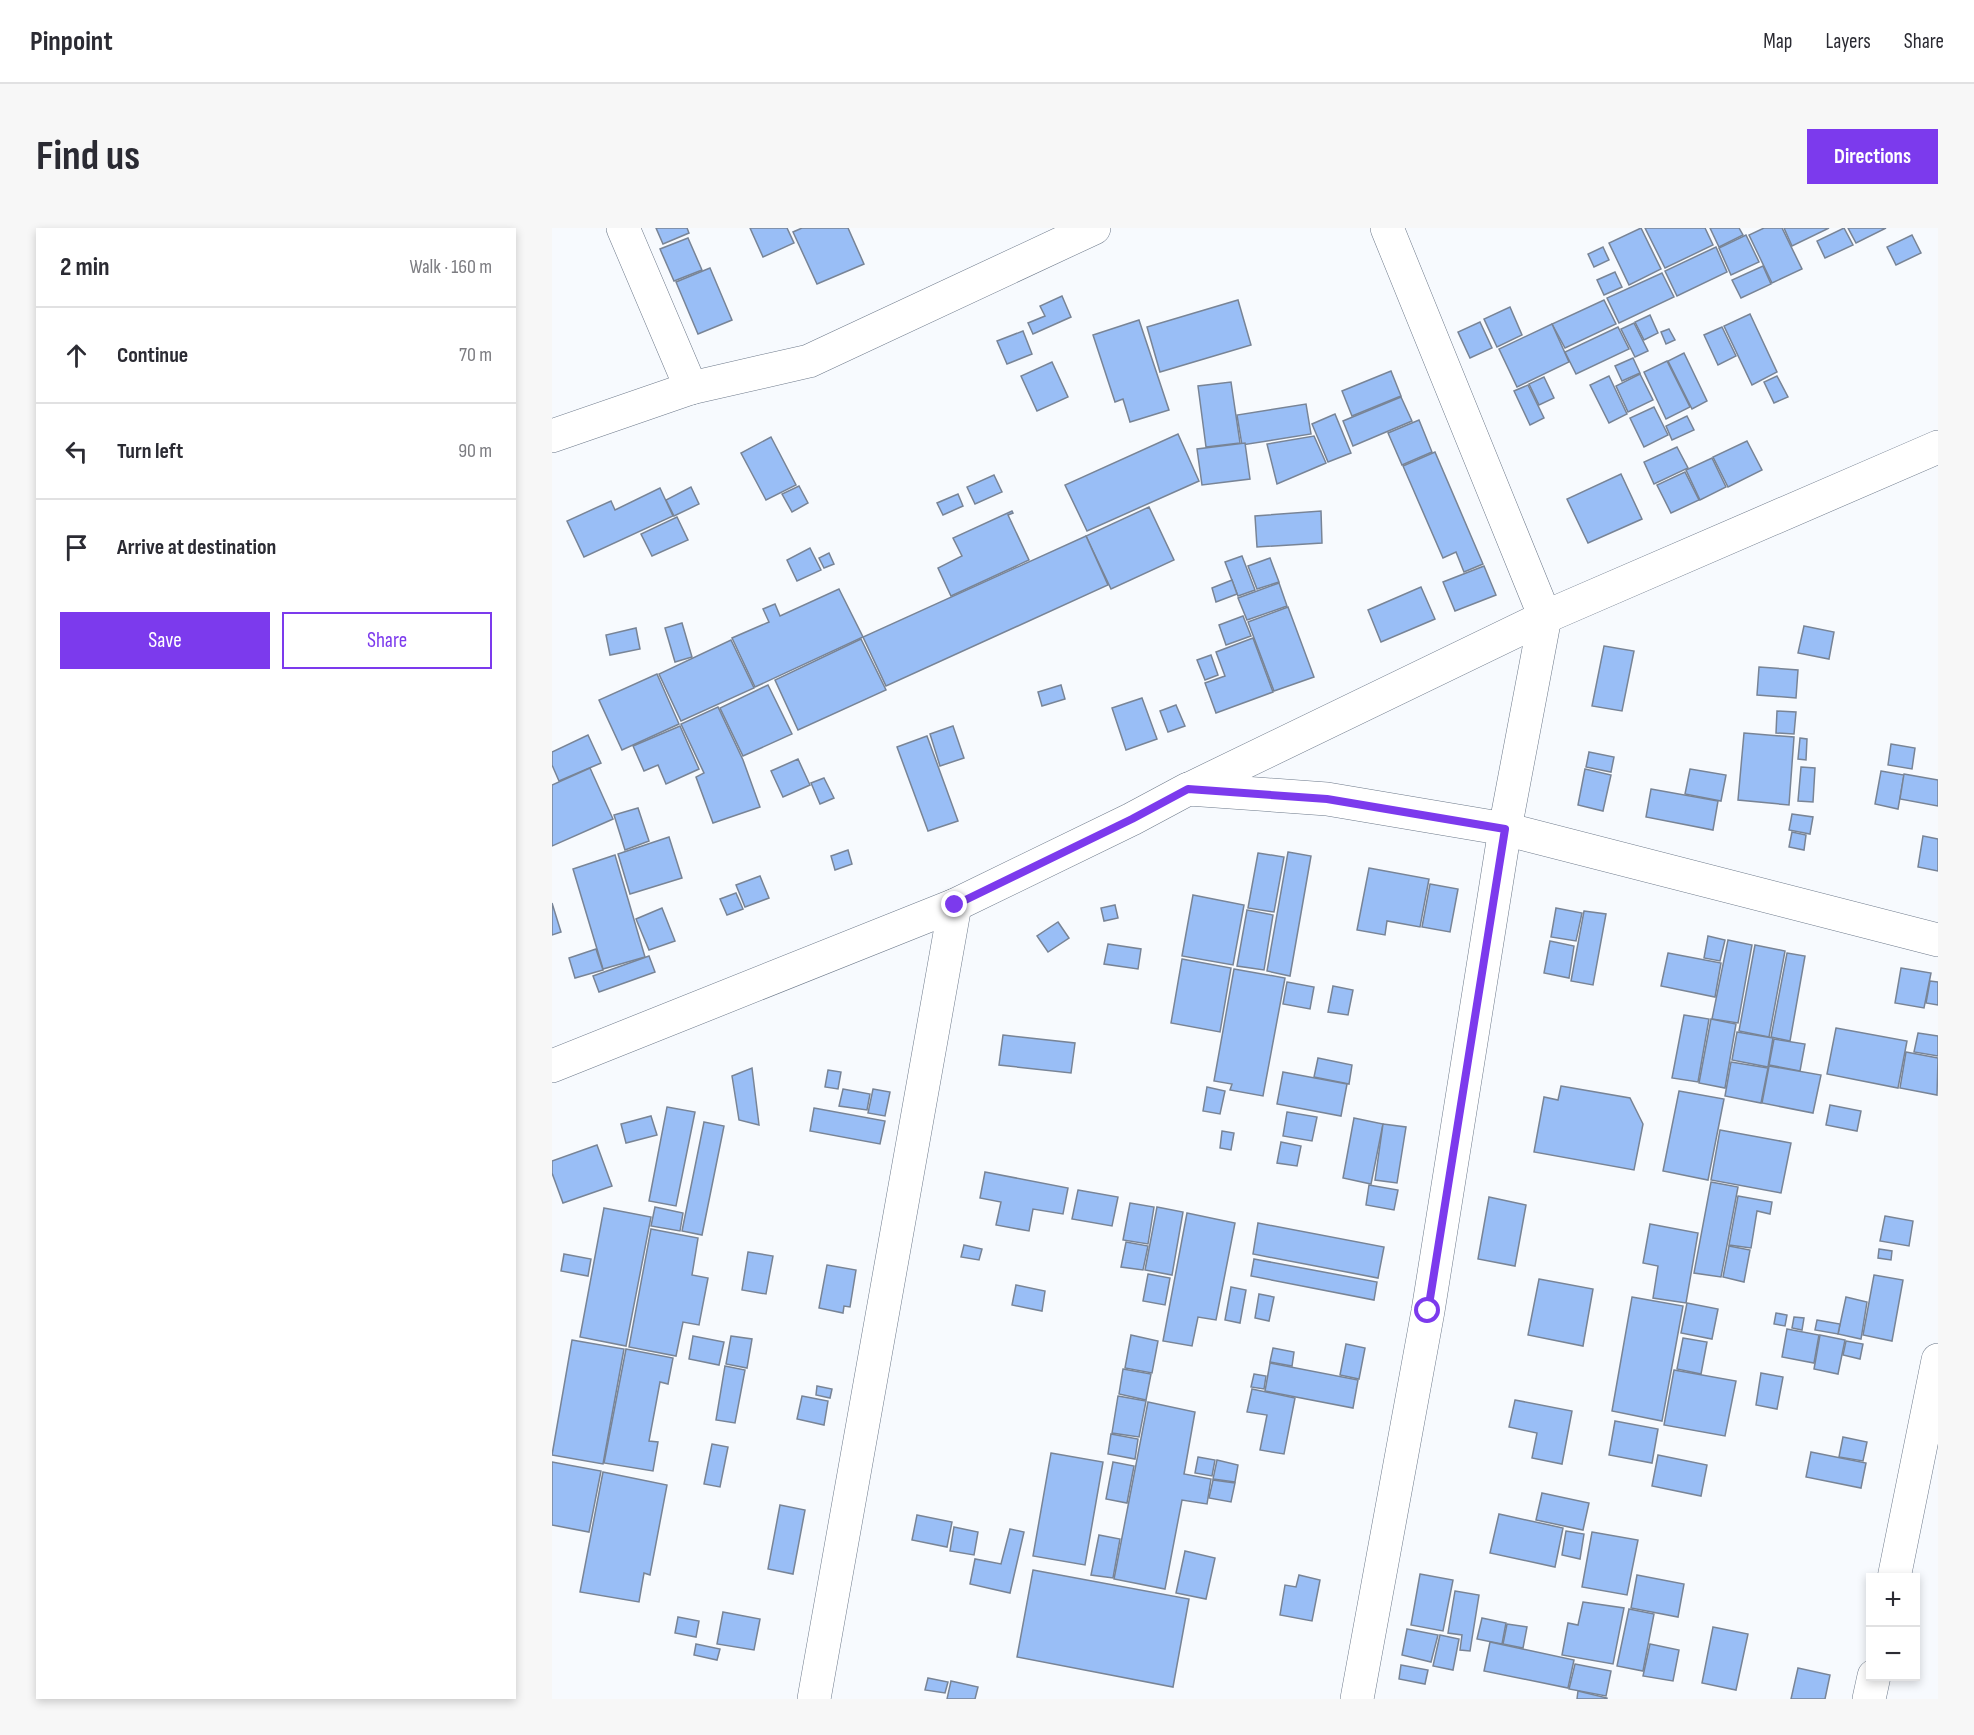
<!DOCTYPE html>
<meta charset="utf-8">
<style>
:root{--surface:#fff;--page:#f7f7f7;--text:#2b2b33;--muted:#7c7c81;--line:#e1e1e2;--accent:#7c3aed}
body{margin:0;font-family:"Sofia Sans Condensed",sans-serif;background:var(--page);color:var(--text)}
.controls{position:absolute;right:18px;bottom:18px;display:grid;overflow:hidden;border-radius:0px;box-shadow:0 3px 9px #0003}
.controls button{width:54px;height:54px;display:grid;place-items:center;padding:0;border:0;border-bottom:2px solid var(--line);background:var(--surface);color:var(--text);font:30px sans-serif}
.stop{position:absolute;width:18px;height:18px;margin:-14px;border:4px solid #7c3aed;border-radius:50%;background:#fff}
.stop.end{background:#7c3aed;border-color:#fff;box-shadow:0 2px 6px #0008}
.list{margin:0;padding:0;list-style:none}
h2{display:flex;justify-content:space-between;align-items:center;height:78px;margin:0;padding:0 24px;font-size:26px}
h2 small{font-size:20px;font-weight:400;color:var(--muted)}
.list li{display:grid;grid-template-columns:39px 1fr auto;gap:18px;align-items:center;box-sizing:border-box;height:96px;padding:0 24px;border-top:2px solid var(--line)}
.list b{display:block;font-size:22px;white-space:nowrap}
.list em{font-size:20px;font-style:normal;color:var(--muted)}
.actions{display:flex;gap:12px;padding:18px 24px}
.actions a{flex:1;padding:14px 0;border:2px solid var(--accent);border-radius:0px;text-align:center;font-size:21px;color:var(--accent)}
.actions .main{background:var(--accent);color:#fff}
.icon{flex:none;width:33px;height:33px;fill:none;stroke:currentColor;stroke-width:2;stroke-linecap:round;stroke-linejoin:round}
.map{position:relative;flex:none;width:1386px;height:1471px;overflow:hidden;border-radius:0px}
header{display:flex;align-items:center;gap:36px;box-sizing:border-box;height:84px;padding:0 30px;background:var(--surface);border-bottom:2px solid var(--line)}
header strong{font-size:28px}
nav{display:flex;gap:33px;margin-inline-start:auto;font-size:21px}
.intro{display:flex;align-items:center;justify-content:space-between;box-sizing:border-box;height:144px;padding:0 36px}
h1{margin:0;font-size:42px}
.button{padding:15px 27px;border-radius:0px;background:var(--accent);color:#fff;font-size:21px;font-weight:700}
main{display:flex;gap:36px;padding:0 36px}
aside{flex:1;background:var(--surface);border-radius:0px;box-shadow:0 3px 9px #0003}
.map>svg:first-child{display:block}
</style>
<header>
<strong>Pinpoint</strong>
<nav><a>Map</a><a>Layers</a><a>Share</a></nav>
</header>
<div class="intro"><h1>Find us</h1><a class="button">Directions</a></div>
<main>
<aside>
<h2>2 min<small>Walk · 160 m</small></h2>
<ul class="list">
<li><svg class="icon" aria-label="ahead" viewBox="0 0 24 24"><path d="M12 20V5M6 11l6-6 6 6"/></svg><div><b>Continue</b></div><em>70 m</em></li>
<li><svg class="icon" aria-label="left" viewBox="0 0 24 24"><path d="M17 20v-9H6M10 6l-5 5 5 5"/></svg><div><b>Turn left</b></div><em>90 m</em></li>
<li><svg class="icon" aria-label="arrive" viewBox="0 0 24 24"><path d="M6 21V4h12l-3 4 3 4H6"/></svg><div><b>Arrive at destination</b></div></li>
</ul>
<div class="actions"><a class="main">Save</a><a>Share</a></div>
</aside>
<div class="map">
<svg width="1386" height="1471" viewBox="0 0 1386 1471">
<rect width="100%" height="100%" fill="#f7fafe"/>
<g fill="#99bef6" stroke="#788496" stroke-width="1.5">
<polygon points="104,0 135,0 137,5 111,16"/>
<polygon points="198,0 235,0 242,15 211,29"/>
<polygon points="250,0 296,0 312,36 265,56 241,4"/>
<polygon points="1089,0 1109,41 1077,57 1057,15"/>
<polygon points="1093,0 1153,0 1161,17 1113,40"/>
<polygon points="1158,0 1187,0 1191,7 1167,19"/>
<polygon points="1212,0 1230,0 1250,41 1220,55 1197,7"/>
<polygon points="1232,0 1277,0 1240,18"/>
<polygon points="1292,0 1301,17 1273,30 1265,13"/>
<polygon points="1296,0 1334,0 1304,15"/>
<polygon points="1194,7 1207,34 1179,47 1167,20"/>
<polygon points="1360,7 1369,25 1344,37 1335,19"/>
<polygon points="136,10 150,42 122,53 108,21"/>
<polygon points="1051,19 1057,32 1042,39 1036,26"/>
<polygon points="1164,19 1175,44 1125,68 1113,43"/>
<polygon points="1211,38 1219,56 1189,70 1180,52"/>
<polygon points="158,40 180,92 146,106 124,54"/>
<polygon points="1063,44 1070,59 1052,67 1045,52"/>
<polygon points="1110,45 1122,69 1067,95 1055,70"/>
<polygon points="510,68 519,89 481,106 476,95 493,88 488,78"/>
<polygon points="686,72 699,117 608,144 595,99"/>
<polygon points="1052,72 1064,96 1013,120 1000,96"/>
<polygon points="958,79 970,107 945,119 932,91"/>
<polygon points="1198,86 1225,144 1200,157 1172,98"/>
<polygon points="1098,87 1106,105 1092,112 1083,94"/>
<polygon points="587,92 617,182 578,194 571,171 563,174 541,107"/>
<polygon points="928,94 940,120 918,130 906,104"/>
<polygon points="1082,95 1096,123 1083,129 1069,101"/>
<polygon points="1000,96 1017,134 965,159 947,121"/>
<polygon points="1066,99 1077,121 1024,146 1013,124"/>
<polygon points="1170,99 1184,128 1166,137 1152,107"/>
<polygon points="1117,101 1123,112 1114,116 1109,104"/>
<polygon points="471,103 480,126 455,136 445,113"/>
<polygon points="1132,125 1155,173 1140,181 1116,133"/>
<polygon points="1081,130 1088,145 1070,153 1063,138"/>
<polygon points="1115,133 1138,179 1114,191 1092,144"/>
<polygon points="500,134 516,169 485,183 469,148"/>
<polygon points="839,143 849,168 800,188 790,163"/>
<polygon points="1088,146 1101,172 1076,184 1064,158"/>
<polygon points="1057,148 1075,186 1057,195 1038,157"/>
<polygon points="1225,148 1236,169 1222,175 1212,154"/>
<polygon points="992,149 1002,170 987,177 977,156"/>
<polygon points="679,154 688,215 654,219 646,158"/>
<polygon points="976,157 992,190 978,197 962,163"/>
<polygon points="849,169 860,193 801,218 791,193"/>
<polygon points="754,176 759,206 690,217 685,187"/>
<polygon points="1102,179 1116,207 1092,219 1078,190"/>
<polygon points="783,186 799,225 776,234 760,196"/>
<polygon points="1135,188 1142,202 1120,212 1114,198"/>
<polygon points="867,192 880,224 850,237 836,205"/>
<polygon points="626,206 647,253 535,303 513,257"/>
<polygon points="762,208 774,235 725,256 715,216"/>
<polygon points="219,209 244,257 214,272 189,225"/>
<polygon points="1195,213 1210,242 1176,259 1161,229"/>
<polygon points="693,215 698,251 650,257 645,221"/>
<polygon points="1125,219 1136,240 1102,256 1092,234"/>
<polygon points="883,224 931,336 912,344 904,324 891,330 851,238"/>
<polygon points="1160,230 1174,259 1148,272 1134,242"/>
<polygon points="1133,244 1147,272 1119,285 1105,257"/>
<polygon points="1069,246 1090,291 1036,315 1015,271"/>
<polygon points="442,247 450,264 423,276 415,259"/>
<polygon points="247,258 256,275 240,284 230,266"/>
<polygon points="139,259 147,276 122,288 114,272"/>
<polygon points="108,260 121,288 32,329 15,293 59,273 63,282"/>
<polygon points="406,266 411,278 391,287 385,275"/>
<polygon points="597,279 622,332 559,361 534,308"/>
<polygon points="460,283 461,285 456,287 477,332 399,368 386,340 410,328 401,310"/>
<polygon points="769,283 770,315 705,319 703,288"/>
<polygon points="125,289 136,312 100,328 89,306"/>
<polygon points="534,308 556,357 334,458 311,409"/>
<polygon points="258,320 269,342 245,353 235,332"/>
<polygon points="277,325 282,336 272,340 267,330"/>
<polygon points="690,328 703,362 686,368 673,334"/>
<polygon points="718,330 727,354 705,361 696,338"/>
<polygon points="932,338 944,367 903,383 891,354"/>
<polygon points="680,352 685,366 664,374 660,360"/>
<polygon points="727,355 735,378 695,392 686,370"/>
<polygon points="869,359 883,391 829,414 816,382"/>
<polygon points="287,361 311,409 203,459 180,410 217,394 211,381 223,376 228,388"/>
<polygon points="736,379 762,449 722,463 696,394"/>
<polygon points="691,388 699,408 674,417 667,397"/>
<polygon points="130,395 140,429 123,434 113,400"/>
<polygon points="1252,398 1282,404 1277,431 1246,425"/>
<polygon points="84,400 88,421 58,427 54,407"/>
<polygon points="701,410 721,464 664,485 653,455 673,448 664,424"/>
<polygon points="309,411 334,462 246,502 223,452"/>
<polygon points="179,412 202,460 129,493 107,446"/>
<polygon points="1052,418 1082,423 1070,483 1040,478"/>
<polygon points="659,427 666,447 653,452 645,432"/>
<polygon points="1207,439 1246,442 1244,470 1205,467"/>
<polygon points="105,446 127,496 70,522 47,472"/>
<polygon points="216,457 240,506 191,528 168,480"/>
<polygon points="509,457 513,471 490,478 486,464"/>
<polygon points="590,470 605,511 574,522 560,480"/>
<polygon points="624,477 633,498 616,504 608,483"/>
<polygon points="166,479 191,532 208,579 161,595 144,549 152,545 129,496"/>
<polygon points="1225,483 1244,484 1242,506 1224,505"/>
<polygon points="128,498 147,541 114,556 106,537 92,543 81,518"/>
<polygon points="401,498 412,530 388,538 378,506"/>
<polygon points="1192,505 1242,509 1237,577 1186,572"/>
<polygon points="36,507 49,535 7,553 0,537 0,524"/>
<polygon points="375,508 406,593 376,603 345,519"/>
<polygon points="1248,510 1255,511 1254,532 1246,531"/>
<polygon points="1339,516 1363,520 1360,541 1336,537"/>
<polygon points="1037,524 1062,529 1059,544 1034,539"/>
<polygon points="246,531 258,557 231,569 219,543"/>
<polygon points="1249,539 1263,540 1261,574 1246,573"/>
<polygon points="38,540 61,591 0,618 0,557"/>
<polygon points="1033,541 1059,547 1051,583 1026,577"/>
<polygon points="1138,541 1174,547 1169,573 1133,566"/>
<polygon points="1329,543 1352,547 1346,581 1323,576"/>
<polygon points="1352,546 1386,552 1386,578 1348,571"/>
<polygon points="272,550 282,570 268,576 259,555"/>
<polygon points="1099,561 1166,573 1161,602 1094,589"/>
<polygon points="86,580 97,613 73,622 62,587"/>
<polygon points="1240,586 1261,589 1258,606 1237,602"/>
<polygon points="1240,604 1254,607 1252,622 1237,619"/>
<polygon points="1371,608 1386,611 1386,643 1366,639"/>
<polygon points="117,609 130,650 78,666 66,626"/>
<polygon points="296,622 300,636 283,642 279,628"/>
<polygon points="736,624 759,628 738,748 715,743"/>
<polygon points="706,625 732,629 722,684 696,680"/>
<polygon points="63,627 93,729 51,741 21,641"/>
<polygon points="817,640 877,651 868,699 835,693 833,707 805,702"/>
<polygon points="208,648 217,670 193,679 184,657"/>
<polygon points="878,656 906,661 898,704 870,699"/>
<polygon points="184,665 191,681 175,687 168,671"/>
<polygon points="641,667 692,677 681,737 630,728"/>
<polygon points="0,675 9,704 0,707"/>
<polygon points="563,677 566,690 552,693 549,680"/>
<polygon points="110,680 123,713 97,722 84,691"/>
<polygon points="1004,680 1030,685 1024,713 999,709"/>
<polygon points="695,682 721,687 712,742 685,738"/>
<polygon points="1032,683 1054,686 1041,757 1019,753"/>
<polygon points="506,694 517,710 496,724 485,708"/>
<polygon points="1156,708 1173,712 1168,733 1152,730"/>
<polygon points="1176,712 1200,717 1186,795 1160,791"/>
<polygon points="998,713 1022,718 1017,750 992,745"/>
<polygon points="556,716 589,721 586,741 552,736"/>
<polygon points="1203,717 1233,723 1217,809 1187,803"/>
<polygon points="44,721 51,742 23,750 17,730"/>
<polygon points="1116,725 1169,735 1163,769 1109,758"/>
<polygon points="1235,725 1253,728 1238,813 1219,809"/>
<polygon points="97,728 103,744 47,764 41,748"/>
<polygon points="630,731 679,740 668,804 619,795"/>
<polygon points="1349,740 1379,745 1372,780 1343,775"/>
<polygon points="682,741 733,750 711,868 678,862 680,856 662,853"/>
<polygon points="1378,753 1386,754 1386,777 1374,775"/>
<polygon points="735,754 762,759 758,781 731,776"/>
<polygon points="781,758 801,762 796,787 776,784"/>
<polygon points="1132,787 1157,791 1146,854 1120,850"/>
<polygon points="1159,791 1184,796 1173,860 1147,855"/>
<polygon points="1284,800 1355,813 1346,860 1275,846"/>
<polygon points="1185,804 1221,810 1216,839 1180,832"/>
<polygon points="1366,805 1386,808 1386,828 1362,824"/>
<polygon points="451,807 523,815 519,845 447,837"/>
<polygon points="1222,811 1253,816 1248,843 1217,837"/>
<polygon points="1354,824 1386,830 1385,867 1348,860"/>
<polygon points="766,830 800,837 797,856 762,849"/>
<polygon points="1179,834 1216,840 1209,875 1173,868"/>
<polygon points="1217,838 1269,847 1261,885 1210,875"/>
<polygon points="200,840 207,897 187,892 180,848"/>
<polygon points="276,842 289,844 286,861 273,859"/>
<polygon points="731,844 795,856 789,888 725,876"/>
<polygon points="1009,858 1078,870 1091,896 1082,942 982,924 992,869 1006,872"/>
<polygon points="655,859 673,863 668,886 651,883"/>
<polygon points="291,861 318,866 315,882 287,878"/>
<polygon points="321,861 338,864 333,888 316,885"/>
<polygon points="1127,863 1172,871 1156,952 1111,943"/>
<polygon points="1278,877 1309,883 1305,903 1274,897"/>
<polygon points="115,879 143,884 124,978 97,973"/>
<polygon points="262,880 333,893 328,916 258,903"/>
<polygon points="735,884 765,889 760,913 731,908"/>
<polygon points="99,888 105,907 74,915 69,896"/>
<polygon points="802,890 831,896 819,956 791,950"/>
<polygon points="152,894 172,898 150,1007 130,1003"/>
<polygon points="831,896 854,899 845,955 823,952"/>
<polygon points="1168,902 1239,915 1229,965 1159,952"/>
<polygon points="670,903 682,905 679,922 668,920"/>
<polygon points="729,914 749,918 745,938 725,935"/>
<polygon points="45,917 60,958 11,975 0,945 0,933"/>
<polygon points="433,944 516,960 511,986 481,981 477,1003 444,997 449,974 428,970"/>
<polygon points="1159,954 1186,959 1169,1049 1142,1045"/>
<polygon points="817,957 846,962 842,982 814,977"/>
<polygon points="526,962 566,969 560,998 520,991"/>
<polygon points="1186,968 1220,974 1218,986 1205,983 1199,1020 1177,1017"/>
<polygon points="937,969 974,977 963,1038 926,1031"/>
<polygon points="578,975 602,979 596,1016 571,1012"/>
<polygon points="103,979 131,985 128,1003 99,998"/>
<polygon points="605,979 631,984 620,1047 593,1042"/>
<polygon points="52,980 99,989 74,1118 28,1109"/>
<polygon points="635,985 683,995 664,1092 646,1089 640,1118 611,1113"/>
<polygon points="1333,988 1361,993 1357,1018 1328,1013"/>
<polygon points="706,995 832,1019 826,1050 701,1026"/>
<polygon points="1098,996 1146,1005 1134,1075 1101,1070 1106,1038 1091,1035"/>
<polygon points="99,1001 146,1010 140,1047 156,1050 147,1097 131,1094 124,1128 77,1119"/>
<polygon points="574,1014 596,1018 591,1042 569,1039"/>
<polygon points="412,1017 430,1021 427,1032 409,1029"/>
<polygon points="1177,1018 1198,1022 1192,1054 1171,1049"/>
<polygon points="1327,1021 1340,1023 1339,1032 1326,1030"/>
<polygon points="196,1024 221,1028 214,1066 190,1062"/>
<polygon points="12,1026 39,1031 36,1048 9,1043"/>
<polygon points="702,1031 825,1054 822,1072 699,1048"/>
<polygon points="275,1037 304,1042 298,1079 292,1078 291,1085 267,1080"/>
<polygon points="596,1046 618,1050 613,1077 591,1073"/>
<polygon points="1322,1047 1351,1052 1340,1113 1311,1107"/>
<polygon points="987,1051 1041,1061 1031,1118 976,1107"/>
<polygon points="464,1057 493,1063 490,1083 460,1077"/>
<polygon points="679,1059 694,1062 688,1095 673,1092"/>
<polygon points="707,1066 722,1069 717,1093 703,1090"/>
<polygon points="1080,1069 1131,1078 1110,1193 1060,1183"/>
<polygon points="1294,1069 1315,1074 1309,1111 1286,1106"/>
<polygon points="1135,1075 1166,1081 1160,1111 1129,1105"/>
<polygon points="1224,1085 1235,1087 1233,1098 1222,1096"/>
<polygon points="1242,1089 1252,1090 1250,1102 1240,1100"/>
<polygon points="1265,1092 1288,1096 1286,1106 1263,1102"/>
<polygon points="1235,1101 1267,1107 1262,1135 1230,1129"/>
<polygon points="579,1107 606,1113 600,1145 573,1140"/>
<polygon points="1268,1107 1293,1112 1286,1146 1262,1141"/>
<polygon points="141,1108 172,1114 167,1137 137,1131"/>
<polygon points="179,1108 200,1111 195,1140 174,1136"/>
<polygon points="1131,1110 1155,1114 1149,1146 1125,1141"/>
<polygon points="20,1112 72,1121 51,1236 0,1227"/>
<polygon points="1294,1113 1311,1116 1308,1131 1291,1127"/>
<polygon points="794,1116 813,1120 807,1151 788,1147"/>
<polygon points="721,1120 742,1124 740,1138 718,1134"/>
<polygon points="74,1121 121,1130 116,1156 108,1154 97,1213 106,1214 101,1243 52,1235"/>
<polygon points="718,1135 806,1152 801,1180 713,1163"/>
<polygon points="173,1138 193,1142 183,1195 164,1192"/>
<polygon points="571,1141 599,1146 594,1172 567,1166"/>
<polygon points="1122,1142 1184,1153 1173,1208 1112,1197"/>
<polygon points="1209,1145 1231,1149 1225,1181 1204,1177"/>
<polygon points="702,1146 714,1148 712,1161 699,1159"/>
<polygon points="265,1158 280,1161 278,1170 264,1167"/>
<polygon points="700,1161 743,1170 732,1226 708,1222 715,1187 695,1184"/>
<polygon points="250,1168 276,1173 272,1197 245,1191"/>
<polygon points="566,1168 594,1173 587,1209 560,1205"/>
<polygon points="963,1172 1020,1183 1010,1236 980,1230 985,1205 957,1199"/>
<polygon points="596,1174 643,1184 632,1246 659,1251 655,1276 630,1272 613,1361 562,1351"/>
<polygon points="1063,1193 1106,1201 1100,1235 1057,1227"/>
<polygon points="559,1206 586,1211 583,1231 556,1226"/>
<polygon points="1291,1209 1315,1214 1311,1233 1287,1229"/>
<polygon points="160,1216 176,1219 168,1259 152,1256"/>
<polygon points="1259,1224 1314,1235 1309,1260 1254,1249"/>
<polygon points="499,1225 551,1234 533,1337 481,1328"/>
<polygon points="1106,1227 1155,1237 1149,1268 1100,1258"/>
<polygon points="646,1229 663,1232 660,1248 643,1245"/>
<polygon points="665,1232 686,1237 683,1254 661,1251"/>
<polygon points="0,1234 49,1243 37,1304 0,1297"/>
<polygon points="561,1234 582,1238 575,1275 554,1271"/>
<polygon points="51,1244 115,1257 98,1347 92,1345 87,1374 28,1364"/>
<polygon points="661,1252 683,1255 679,1274 657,1270"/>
<polygon points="990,1265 1037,1275 1031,1302 984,1292"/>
<polygon points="228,1277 253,1282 241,1346 216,1341"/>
<polygon points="947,1286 1011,1300 1003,1339 938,1325"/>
<polygon points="365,1287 400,1294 395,1319 360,1312"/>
<polygon points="402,1299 426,1304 422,1327 398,1323"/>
<polygon points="458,1301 472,1304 458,1365 418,1356 423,1331 449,1336"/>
<polygon points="1014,1303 1032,1306 1028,1331 1010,1327"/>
<polygon points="1040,1304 1086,1312 1075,1367 1030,1359"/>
<polygon points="547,1307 568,1311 561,1350 539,1347"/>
<polygon points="633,1323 663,1330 654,1371 624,1365"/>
<polygon points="481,1342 637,1371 621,1459 465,1429"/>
<polygon points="868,1346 901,1352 891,1403 859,1397"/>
<polygon points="747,1347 768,1352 760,1393 728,1387 733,1357 744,1359"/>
<polygon points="1085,1347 1132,1356 1126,1389 1079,1380"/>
<polygon points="903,1363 927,1367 918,1423 908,1422 910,1407 896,1405"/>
<polygon points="1031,1374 1072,1380 1061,1436 1010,1427 1016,1395 1026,1397"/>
<polygon points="1077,1381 1102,1386 1091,1443 1065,1438"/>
<polygon points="171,1384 208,1391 202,1422 165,1416"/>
<polygon points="126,1389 147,1393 144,1409 123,1405"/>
<polygon points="930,1390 954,1395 950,1416 925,1411"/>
<polygon points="955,1396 975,1399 971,1420 951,1416"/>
<polygon points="1161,1399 1196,1406 1184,1462 1150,1455"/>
<polygon points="855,1401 886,1407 879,1434 850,1427"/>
<polygon points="888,1407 907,1411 901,1442 881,1438"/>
<polygon points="938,1414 1022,1432 1016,1460 932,1443"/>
<polygon points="144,1416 168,1421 165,1432 142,1427"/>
<polygon points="1098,1416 1127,1422 1121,1453 1091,1448"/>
<polygon points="1023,1436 1059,1443 1054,1468 1017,1461"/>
<polygon points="849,1437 876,1442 873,1456 847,1451"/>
<polygon points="1246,1440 1278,1447 1273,1471 1239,1471"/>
<polygon points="376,1450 396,1454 393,1465 373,1462"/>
<polygon points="399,1453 426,1459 423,1471 395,1471"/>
<polygon points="1026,1463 1055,1470 1055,1471 1025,1471"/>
</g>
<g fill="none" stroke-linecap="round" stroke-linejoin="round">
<defs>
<g id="minor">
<polyline points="71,0 139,160"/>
<polyline points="0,208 139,160 257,133 542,0"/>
<polyline points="637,561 993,389 1386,219"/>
<polyline points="0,838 403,677 580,591 636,561 775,571 953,601 1386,712"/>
<polyline points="1342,1350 1386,1132"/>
<polyline points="262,1471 403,677"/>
<polyline points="805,1471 876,1083 953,601 993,389 835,0"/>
<polyline points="1317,1471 1322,1448"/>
</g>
</defs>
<use href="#minor" stroke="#6d798a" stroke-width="34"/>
<use href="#minor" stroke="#fff" stroke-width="33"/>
</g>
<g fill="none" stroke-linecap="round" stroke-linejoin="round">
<polyline stroke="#7c3aed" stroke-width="8" points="403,677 580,591 636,561 775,571 953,601 876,1083"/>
</g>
</svg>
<div class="controls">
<button>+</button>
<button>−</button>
</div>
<div class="stop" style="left:876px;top:1083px"></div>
<div class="stop end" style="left:403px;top:677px"></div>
</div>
</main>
